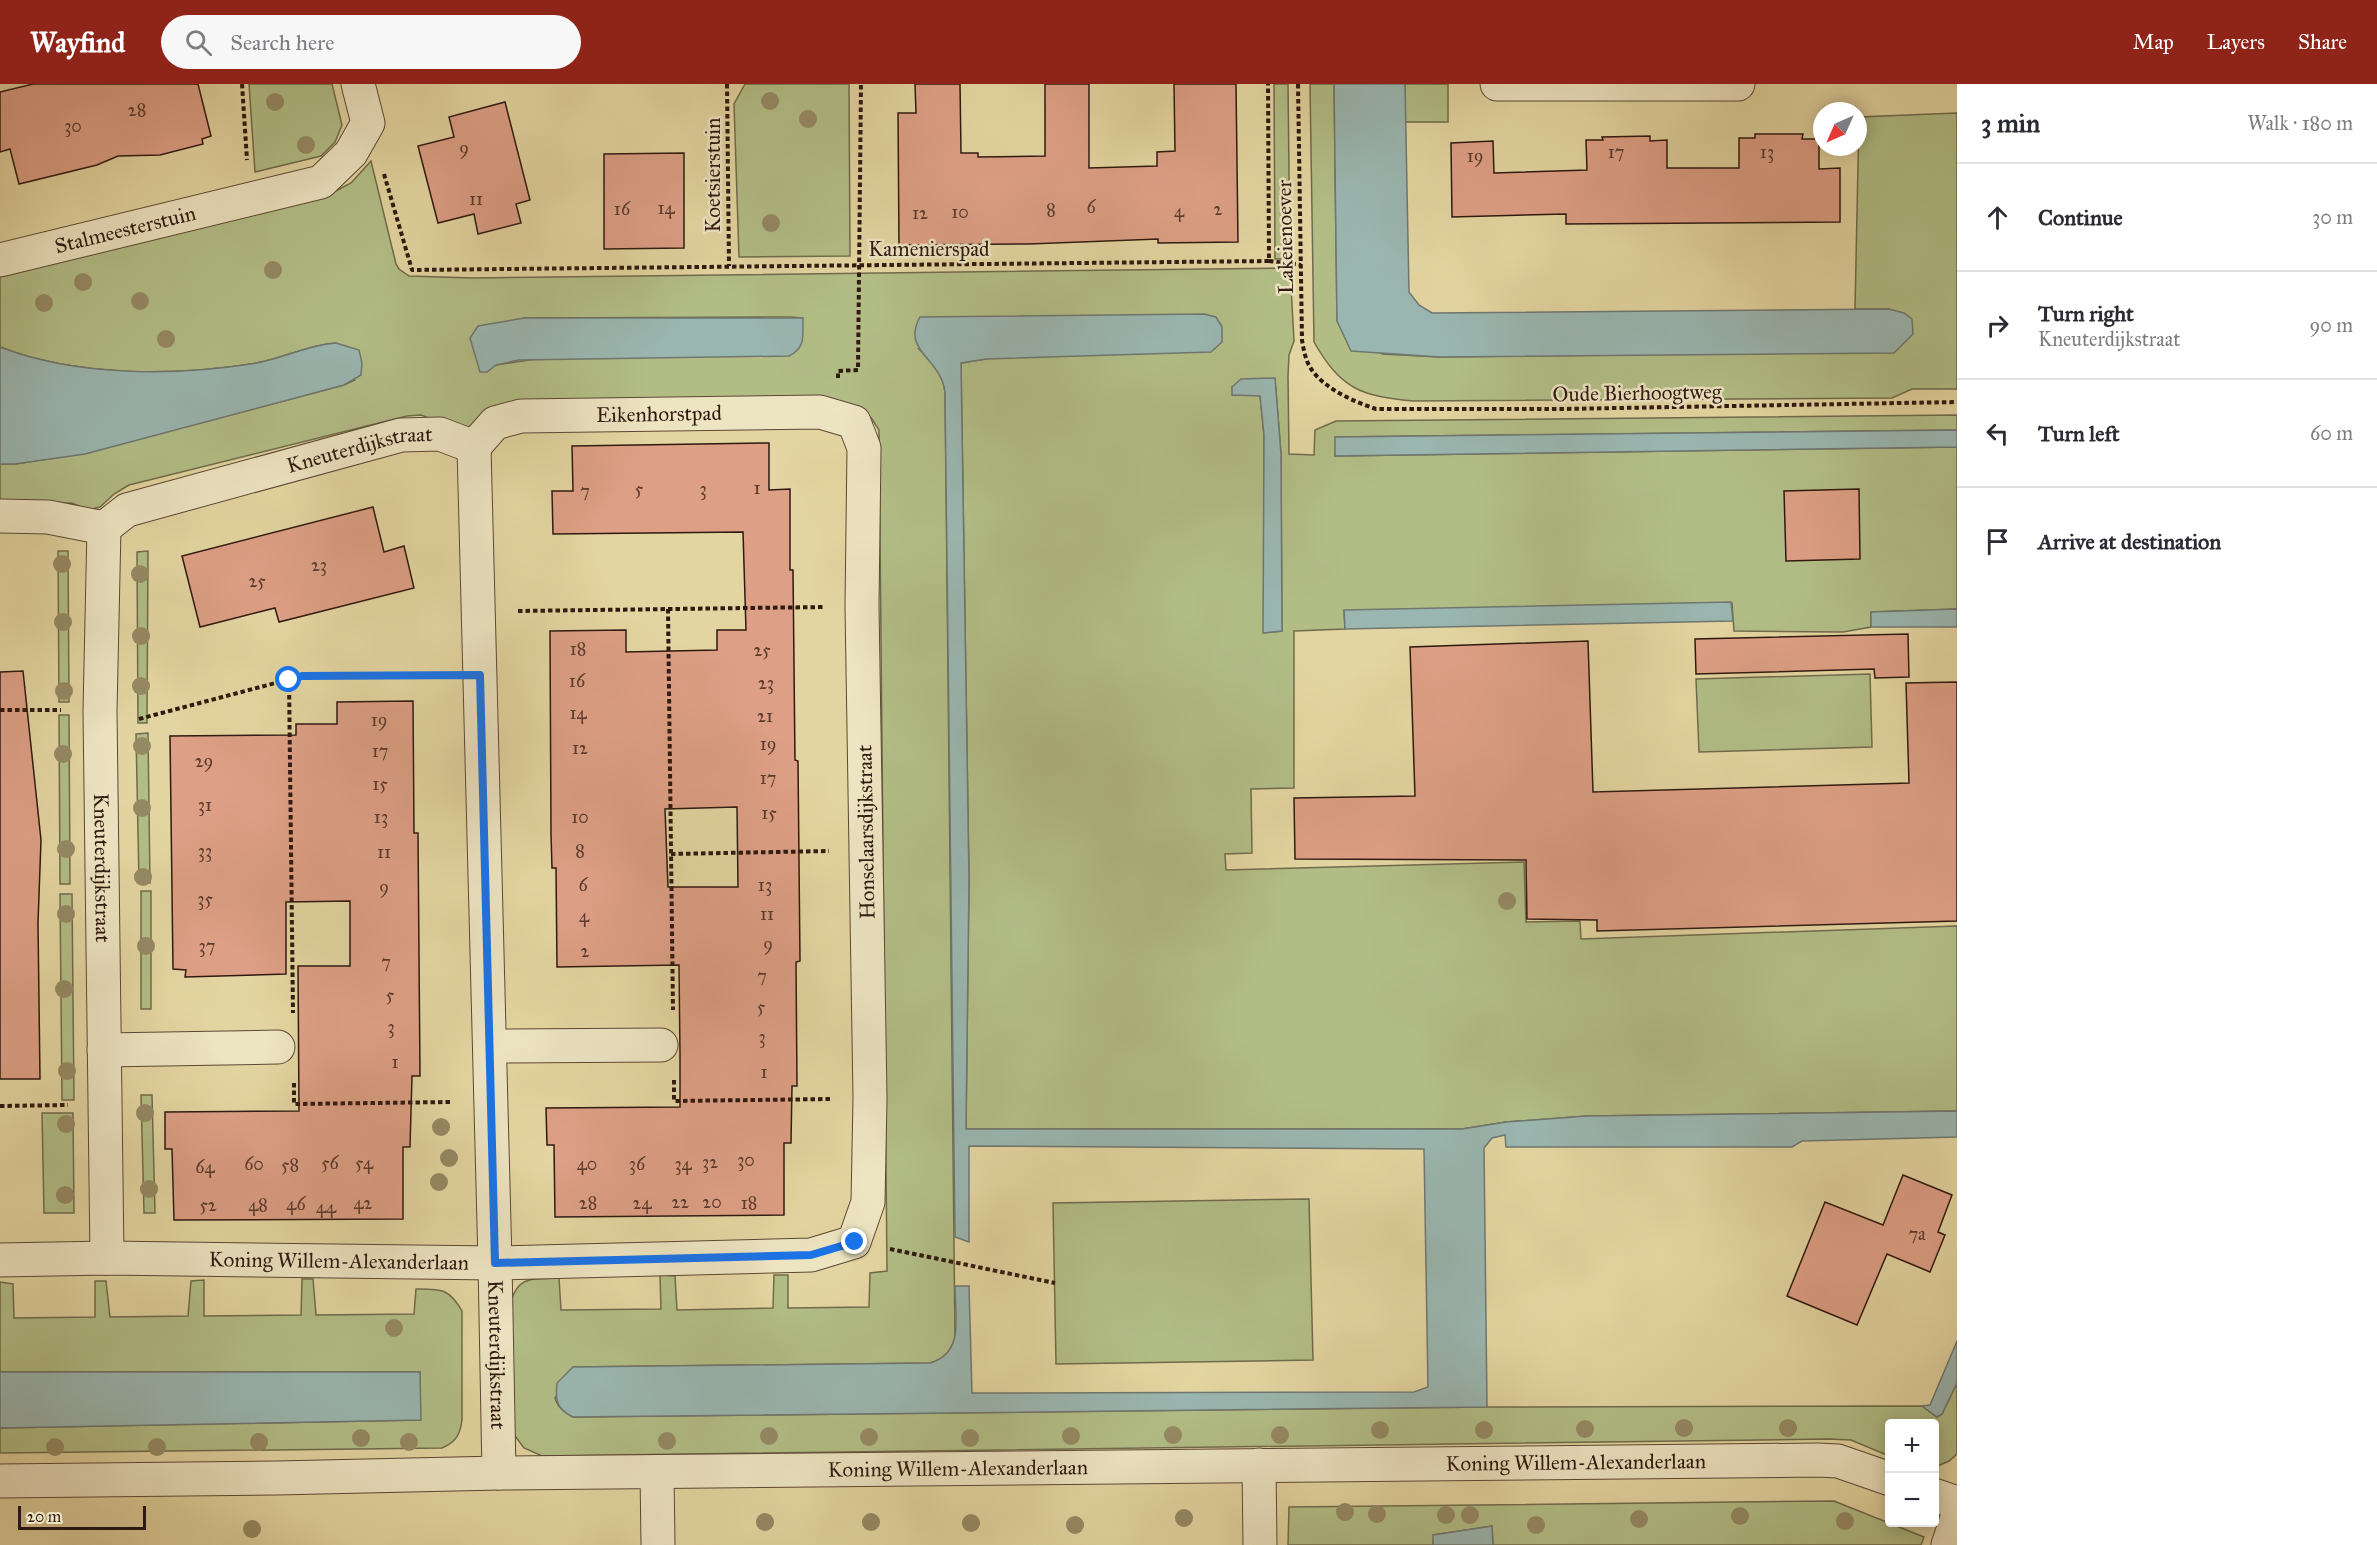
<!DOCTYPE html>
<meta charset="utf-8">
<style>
:root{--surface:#fff;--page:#f7f7f7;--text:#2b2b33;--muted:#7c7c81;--line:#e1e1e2;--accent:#8f2418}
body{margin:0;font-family:"IM FELL Great Primer",serif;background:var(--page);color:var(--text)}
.controls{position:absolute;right:18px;bottom:18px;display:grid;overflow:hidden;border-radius:6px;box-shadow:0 3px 15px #0003}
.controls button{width:54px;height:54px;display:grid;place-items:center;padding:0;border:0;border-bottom:2px solid var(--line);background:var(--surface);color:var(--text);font:30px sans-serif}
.compass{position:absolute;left:1813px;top:18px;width:54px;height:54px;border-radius:50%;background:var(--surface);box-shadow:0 3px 15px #0003;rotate:225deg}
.scale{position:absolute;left:18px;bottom:15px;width:128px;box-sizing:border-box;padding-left:6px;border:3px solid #2f1910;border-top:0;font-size:16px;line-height:21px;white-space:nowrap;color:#2f1910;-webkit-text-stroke:4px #ede4c2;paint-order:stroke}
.stop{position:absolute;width:18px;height:18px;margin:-14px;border:4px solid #1a73e8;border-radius:50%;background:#fff}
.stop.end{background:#1a73e8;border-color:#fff;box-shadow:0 2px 6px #0008}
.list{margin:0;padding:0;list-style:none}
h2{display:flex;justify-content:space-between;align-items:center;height:78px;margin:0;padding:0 24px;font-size:26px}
h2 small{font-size:20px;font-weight:400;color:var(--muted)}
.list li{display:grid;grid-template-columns:39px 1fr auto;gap:18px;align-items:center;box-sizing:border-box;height:108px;padding:0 24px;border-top:2px solid var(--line)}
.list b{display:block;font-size:22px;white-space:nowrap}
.list p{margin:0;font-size:20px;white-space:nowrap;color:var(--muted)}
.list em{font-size:20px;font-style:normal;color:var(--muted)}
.icon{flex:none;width:33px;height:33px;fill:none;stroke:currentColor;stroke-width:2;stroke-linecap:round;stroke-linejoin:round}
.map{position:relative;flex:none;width:1957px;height:1461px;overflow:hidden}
header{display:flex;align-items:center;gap:36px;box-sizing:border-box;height:84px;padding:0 30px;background:var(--accent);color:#fff}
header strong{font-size:28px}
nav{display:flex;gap:33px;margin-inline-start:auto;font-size:21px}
.search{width:420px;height:54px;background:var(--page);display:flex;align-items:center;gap:15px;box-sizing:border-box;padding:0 21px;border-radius:33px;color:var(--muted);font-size:22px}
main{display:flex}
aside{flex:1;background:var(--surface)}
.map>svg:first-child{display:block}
</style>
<header>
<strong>Wayfind</strong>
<div class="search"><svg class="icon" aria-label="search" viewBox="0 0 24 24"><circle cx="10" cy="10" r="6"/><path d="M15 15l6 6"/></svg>Search here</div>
<nav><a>Map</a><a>Layers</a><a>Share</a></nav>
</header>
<main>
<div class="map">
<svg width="1957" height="1461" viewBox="0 0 1957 1461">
<rect width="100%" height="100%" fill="#e3d5a1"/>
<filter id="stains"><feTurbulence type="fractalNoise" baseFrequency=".00333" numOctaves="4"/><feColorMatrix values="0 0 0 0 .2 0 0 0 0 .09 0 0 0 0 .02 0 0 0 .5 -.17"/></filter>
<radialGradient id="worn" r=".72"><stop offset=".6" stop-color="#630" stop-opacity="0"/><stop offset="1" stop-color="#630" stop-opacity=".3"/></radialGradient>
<g fill="#b2bd86" stroke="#706b4b" stroke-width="1.5" fill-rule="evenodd">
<polygon points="249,0 332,0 342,41 335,58 321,72 255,88"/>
<polygon points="745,0 849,0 850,172 739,173 734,20"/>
<polygon points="1274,0 1288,0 1290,175 1275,175"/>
<path d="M1310 0H1334L1337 236 1382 270 1439 273 1894 268 1889 225H1855L1859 33 1957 29V305H1912L1892 314 1413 317C1360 312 1341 305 1314 258Z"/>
<rect x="1405" y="0" width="43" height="38"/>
<path d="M371 77 396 180 399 185 409 192 473 194 1290 184 1294 257 1289 271 1288 292 1289 370 1314 371 1315 346 1336 337 1957 331V346L1336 353 1335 372 1957 363V525L1871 528V543L1843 548 1734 547 1732 519 1344 527 1345 545 1294 547V704L1251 705 1252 769 1225 770 1226 786 1524 778 1526 838 1580 837 1581 855 1957 842V1027L1587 1032 1506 1038 1462 1045H966L969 795 961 279 986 275 919 265C932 278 943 289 945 308L955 1255C949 1269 944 1275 930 1279L573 1283 555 1314C558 1324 564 1328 573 1333L1487 1323 1922 1322 1937 1333 1942 1330 1957 1299V1370L1949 1377 1935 1383 1934 1340H1890L1889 1372 1851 1356 1828 1355 542 1372 524 1364 512 1348 509 1227C515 1192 528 1195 559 1194L561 1226 661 1225 660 1191 675 1192 677 1226 773 1224 774 1191H788V1224L869 1223 870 1189 887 1187 879 346 872 335 859 322 488 330 469 343 461 346 421 331 407 332 129 401 114 410 100 423 88 426 72 419 0 421V380H15L85 369 344 301 355 296 336 259C308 261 284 274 257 279 176 292 77 293 0 263V192L328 111 351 99ZM790 233 803 234 496 281 524 234ZM1275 295 1281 370 1282 547 1264 549V351L1260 311H1233L1232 303Z"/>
<polygon points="58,467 68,467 69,618 59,618"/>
<polygon points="148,467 147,639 138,639 137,468"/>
<polygon points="1870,590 1872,663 1699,668 1696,595"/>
<polygon points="59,631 69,631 70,800 60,800"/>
<polygon points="148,649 150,799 139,798 136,650"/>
<rect x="141" y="807" width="10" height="118"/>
<polygon points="60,810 72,810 74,1016 62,1016"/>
<polygon points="141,1011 152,1011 155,1129 144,1129"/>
<polygon points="42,1029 73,1029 74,1129 44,1129"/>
<polygon points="1309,1115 1313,1276 1056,1280 1053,1119"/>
<path d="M302 1195H313L316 1231 414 1230 416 1205C441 1205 449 1204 462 1227V1336C460 1351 456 1358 442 1364L0 1369V1344L420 1336V1288H0V1198L13 1200 14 1234 95 1233V1197H106L110 1233 188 1232 191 1197 204 1196V1232L301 1231Z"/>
<polygon points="1834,1417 1924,1453 1921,1461 1493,1461 1492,1442 1434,1451 1433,1461 1288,1461 1289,1423"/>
</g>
<g fill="#9ab6b0" stroke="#6f7770" stroke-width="1.5">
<polygon points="1334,0 1405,0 1409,208 1419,221 1432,229 1889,225 1904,229 1912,235 1913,250 1894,269 1439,273 1351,267 1337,237"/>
<path d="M1204 230 1216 233 1222 243V258L1211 268 986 275 961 279 969 795 966 1045H1462L1506 1038 1587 1032 1957 1027V1053L1802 1057 1792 1063H1506L1505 1051 1492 1054 1484 1064 1487 1323 573 1333C557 1325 555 1317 557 1299L573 1283 930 1279C965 1269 955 1232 955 1202H969L972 1309 1414 1308 1428 1303 1424 1065 969 1062V1158L955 1153 945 308C941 274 901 267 920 233Z"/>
<path d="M524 234H803C802 251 807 263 789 272L519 276 496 281 487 288H480L470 254 478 242Z"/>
<path d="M336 259 359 266 362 279 361 291 344 301 85 370 15 380H0V263C77 293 176 292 257 279 284 274 308 261 336 259Z"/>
<polygon points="1275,294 1281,370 1282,547 1263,549 1264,351 1260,312 1232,311 1232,303 1241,295"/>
<polygon points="1957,346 1957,363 1335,372 1335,353"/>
<polygon points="1731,518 1733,537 1345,545 1344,526"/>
<polygon points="1957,525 1957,543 1871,543 1871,528"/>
<polygon points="1957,1257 1957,1299 1942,1330 1937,1333 1922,1322 1930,1321"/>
<polygon points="0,1288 420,1288 421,1336 0,1344"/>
<polygon points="1492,1442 1493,1461 1433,1461 1433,1451"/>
</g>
<g fill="#dd9f85" stroke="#2f1910" stroke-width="1.5" fill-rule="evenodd">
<polygon points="33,0 198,0 211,52 202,55 203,60 160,71 118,72 97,81 19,100 10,65 0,68 0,8"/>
<polygon points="915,0 960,0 961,69 978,69 978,73 1045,72 1045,0 1089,0 1089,84 1157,82 1157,68 1175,67 1174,0 1236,0 1238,158 1158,159 1158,155 1029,160 899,161 898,29 916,29"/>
<polygon points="505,18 530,116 516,120 521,139 478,150 474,130 438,139 418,62 454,53 449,33"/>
<polygon points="1755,50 1803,50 1802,55 1819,55 1819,85 1840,84 1840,138 1566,140 1566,130 1452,133 1451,59 1493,57 1494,89 1587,86 1586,56 1603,56 1602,53 1650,52 1650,57 1667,56 1667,84 1739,84 1739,54 1755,54"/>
<polygon points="684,69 684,164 604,165 604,70"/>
<path d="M769 359V406L790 405V486H793L795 676 798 677 800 877 796 878 797 1002H792L791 1059H784V1131L555 1133 554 1061H547L546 1024 680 1023V970L679 881 557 883 556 784H552L551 750 550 547 626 546V568L717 566V546H746L743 448 553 450 552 407H573L572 362ZM737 723 738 803H668L665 725Z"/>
<polygon points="1859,405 1860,475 1786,477 1784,407"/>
<polygon points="373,423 384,468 404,462 414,504 279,538 275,524 200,543 182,472"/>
<polygon points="1908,550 1909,593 1875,594 1874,585 1696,590 1695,555"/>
<polygon points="1588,557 1593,708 1909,699 1906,599 1957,598 1957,837 1597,847 1597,836 1527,835 1526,776 1295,775 1294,714 1415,712 1410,563"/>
<polygon points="23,587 41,756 38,839 40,995 0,995 0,588"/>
<polygon points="413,617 414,749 418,749 420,992 412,992 410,1063 403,1063 403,1135 174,1136 172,1065 165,1065 165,1028 299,1027 298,882 350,882 350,817 286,818 286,890 185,893 186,886 173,885 170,652 296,651 296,640 337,640 337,618"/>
<polygon points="1903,1091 1952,1111 1938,1148 1945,1151 1930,1188 1887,1170 1857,1241 1787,1212 1825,1118 1883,1141"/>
</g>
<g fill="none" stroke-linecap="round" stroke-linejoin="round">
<defs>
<g id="minor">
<polyline points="1497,0 1738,0"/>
<path id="s1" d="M0 176 321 98 351 69 368 39 358 0"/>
<path id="s2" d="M474 363 495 1179 499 1389"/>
<polyline points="0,432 48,433 104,444"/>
<path id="s3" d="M104 444 100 627 107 1174"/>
<path id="s4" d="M104 444 127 426 401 351 440 350 474 363"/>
<polyline points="490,962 661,961"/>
<polyline points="104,966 278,963"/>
<path id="s5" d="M0 1176 107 1174 495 1179 811 1171 854 1158 868 1118 870 1014 862 522 864 364 854 338 820 328 521 332 495 339 474 363"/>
<polyline points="1259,1381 1260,1461"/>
<polyline points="657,1388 658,1461"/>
<path id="s6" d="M0 1397 277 1394 499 1389 1818 1376 1838 1377 1890 1395"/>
<polyline points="1934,1411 1957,1419"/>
<polyline points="1948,1461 1957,1434"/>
</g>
</defs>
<use href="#minor" stroke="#5c4834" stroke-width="35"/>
<g stroke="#2f1910" stroke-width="4" stroke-dasharray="4.5 3" stroke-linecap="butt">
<polyline points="242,0 247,76"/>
<polyline points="727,0 729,182"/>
<path d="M1298 0 1302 256C1303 262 1304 268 1306 274 1314 301 1352 317 1376 325H1562L1957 318"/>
<polyline points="384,90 412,186 1269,177 1268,0"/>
<polyline points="1269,177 1301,181"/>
<polyline points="838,294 838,287 858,286 861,0"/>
<polyline points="668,525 673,926"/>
<polyline points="518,527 825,523"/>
<polyline points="289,596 293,929"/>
<polyline points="0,626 61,626"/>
<polyline points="139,635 302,592 441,591"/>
<polyline points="671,770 829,767"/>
<polyline points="674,996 674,1017 832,1015"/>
<polyline points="294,999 294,1020 452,1018"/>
<polyline points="0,1022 68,1021"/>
<polyline points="890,1165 1055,1199"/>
</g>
<use href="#minor" stroke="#ede4c2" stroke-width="33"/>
</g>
<g fill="#958964">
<circle cx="770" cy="17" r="9"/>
<circle cx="275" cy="18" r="9"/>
<circle cx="808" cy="35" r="9"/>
<circle cx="306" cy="61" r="9"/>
<circle cx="771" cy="139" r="9"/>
<circle cx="273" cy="186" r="9"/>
<circle cx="83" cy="198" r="9"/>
<circle cx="140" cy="217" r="9"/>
<circle cx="44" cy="219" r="9"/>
<circle cx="166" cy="255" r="9"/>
<circle cx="62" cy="480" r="9"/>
<circle cx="140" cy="490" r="9"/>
<circle cx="63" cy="538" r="9"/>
<circle cx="141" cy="552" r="9"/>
<circle cx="141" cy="602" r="9"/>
<circle cx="64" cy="607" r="9"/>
<circle cx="142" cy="662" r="9"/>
<circle cx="63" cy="670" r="9"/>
<circle cx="142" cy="724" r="9"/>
<circle cx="66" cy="765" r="9"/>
<circle cx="143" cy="793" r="9"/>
<circle cx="1507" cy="817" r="9"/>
<circle cx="66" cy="830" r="9"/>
<circle cx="146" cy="862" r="9"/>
<circle cx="64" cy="905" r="9"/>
<circle cx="67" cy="987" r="9"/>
<circle cx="145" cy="1029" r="9"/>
<circle cx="66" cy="1040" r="9"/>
<circle cx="441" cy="1043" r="9"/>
<circle cx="449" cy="1074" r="9"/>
<circle cx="439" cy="1098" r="9"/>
<circle cx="149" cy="1105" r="9"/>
<circle cx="65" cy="1111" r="9"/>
<circle cx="394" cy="1244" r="9"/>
<circle cx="1684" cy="1344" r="9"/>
<circle cx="1788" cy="1344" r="9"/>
<circle cx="1585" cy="1345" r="9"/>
<circle cx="1380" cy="1346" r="9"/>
<circle cx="1484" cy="1346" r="9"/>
<circle cx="1173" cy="1351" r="9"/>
<circle cx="1280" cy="1351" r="9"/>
<circle cx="769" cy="1352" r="9"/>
<circle cx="1071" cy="1352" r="9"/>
<circle cx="869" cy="1353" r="9"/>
<circle cx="361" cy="1354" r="9"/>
<circle cx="970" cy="1354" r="9"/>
<circle cx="667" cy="1357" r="9"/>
<circle cx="259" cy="1358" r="9"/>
<circle cx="409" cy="1358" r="9"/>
<circle cx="55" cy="1363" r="9"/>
<circle cx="157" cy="1363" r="9"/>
<circle cx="1345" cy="1428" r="9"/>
<circle cx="1377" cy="1430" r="9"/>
<circle cx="1446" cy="1431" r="9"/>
<circle cx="1470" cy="1431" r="9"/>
<circle cx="1740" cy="1432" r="9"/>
<circle cx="1184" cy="1434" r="9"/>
<circle cx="1639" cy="1435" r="9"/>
<circle cx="1845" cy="1437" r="9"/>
<circle cx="765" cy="1438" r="9"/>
<circle cx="871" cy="1438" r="9"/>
<circle cx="971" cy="1439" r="9"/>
<circle cx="1075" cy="1441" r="9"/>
<circle cx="1536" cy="1441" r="9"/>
<circle cx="252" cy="1445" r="9"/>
</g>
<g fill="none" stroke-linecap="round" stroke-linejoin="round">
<polyline stroke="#1a73e8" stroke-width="8" points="289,596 302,592 480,591 495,1179 811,1171 855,1158"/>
</g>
<g text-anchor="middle" stroke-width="5" stroke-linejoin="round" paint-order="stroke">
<g font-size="18" fill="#5a3a2d">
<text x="137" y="32">28</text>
<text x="73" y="48">30</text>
<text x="464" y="70">9</text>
<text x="1616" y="74">17</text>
<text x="1767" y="74">13</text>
<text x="1475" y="78">19</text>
<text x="476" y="121">11</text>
<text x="1091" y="129">6</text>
<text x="666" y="130">14</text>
<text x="622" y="131">16</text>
<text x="1218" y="131">2</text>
<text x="1051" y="132">8</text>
<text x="1179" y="133">4</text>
<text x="960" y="134">10</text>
<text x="920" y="135">12</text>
<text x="757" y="410">1</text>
<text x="639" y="411">5</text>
<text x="703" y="411">3</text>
<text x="585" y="413">7</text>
<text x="319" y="487">23</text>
<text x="257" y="503">25</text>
<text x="578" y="571">18</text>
<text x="762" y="572">25</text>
<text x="577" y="603">16</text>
<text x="766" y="605">23</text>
<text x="578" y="635">14</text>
<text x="765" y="638">21</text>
<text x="379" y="642">19</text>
<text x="768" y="666">19</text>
<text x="580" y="670">12</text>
<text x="380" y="673">17</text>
<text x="204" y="683">29</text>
<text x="768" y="700">17</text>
<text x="380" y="706">15</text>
<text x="205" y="727">31</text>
<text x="769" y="735">15</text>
<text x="381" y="739">13</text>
<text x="580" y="739">10</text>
<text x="205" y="773">33</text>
<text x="580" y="773">8</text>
<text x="384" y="774">11</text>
<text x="583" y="807">6</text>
<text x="765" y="807">13</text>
<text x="384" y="809">9</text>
<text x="205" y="821">35</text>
<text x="767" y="836">11</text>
<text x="584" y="838">4</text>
<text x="768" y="866">9</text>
<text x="207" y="868">37</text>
<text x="585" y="873">2</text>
<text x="386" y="884">7</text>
<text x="762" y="898">7</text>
<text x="390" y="917">5</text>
<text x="761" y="929">5</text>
<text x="391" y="949">3</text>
<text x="762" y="959">3</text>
<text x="395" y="984">1</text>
<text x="764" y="994">1</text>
<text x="746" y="1082">30</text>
<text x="710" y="1084">32</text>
<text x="330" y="1085">56</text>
<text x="364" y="1085">54</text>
<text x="254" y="1086">60</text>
<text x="587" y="1086">40</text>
<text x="637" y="1086">36</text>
<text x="683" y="1086">34</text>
<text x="290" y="1087">58</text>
<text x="205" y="1089">64</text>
<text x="680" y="1124">22</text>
<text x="712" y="1124">20</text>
<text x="363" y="1125">42</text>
<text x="588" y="1125">28</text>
<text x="642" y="1125">24</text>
<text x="749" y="1125">18</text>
<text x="296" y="1126">46</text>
<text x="208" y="1127">52</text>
<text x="258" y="1127">48</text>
<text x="326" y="1129">44</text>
<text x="1917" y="1156">7a</text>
</g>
<g font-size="21" fill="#2f1910" stroke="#ede4c2">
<text transform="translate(713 91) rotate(-90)" y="7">Koetsierstuin</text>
<text dy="7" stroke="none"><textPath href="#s1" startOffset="129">Stalmeesterstuin</textPath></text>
<text transform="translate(1285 153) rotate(-91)" y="7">Lakeienoever</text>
<text x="929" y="172">Kamenierspad</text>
<text transform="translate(1637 309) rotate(-1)" y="7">Oude Bierhoogtweg</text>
<text transform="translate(659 330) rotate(-1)" y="7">Eikenhorstpad</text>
<text dy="7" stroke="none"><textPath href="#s4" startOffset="270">Kneuterdijkstraat</textPath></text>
<text transform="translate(866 748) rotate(-91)" y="7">Honselaarsdijkstraat</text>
<text dy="7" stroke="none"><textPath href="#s3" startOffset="340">Kneuterdijkstraat</textPath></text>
<text dy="7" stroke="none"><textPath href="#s5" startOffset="339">Koning Willem-Alexanderlaan</textPath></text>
<text dy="7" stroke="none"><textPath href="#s2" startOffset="908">Kneuterdijkstraat</textPath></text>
<text dy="7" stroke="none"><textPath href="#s6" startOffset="1576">Koning Willem-Alexanderlaan</textPath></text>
<text dy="7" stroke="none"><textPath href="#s6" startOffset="958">Koning Willem-Alexanderlaan</textPath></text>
</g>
</g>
<rect width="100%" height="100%" filter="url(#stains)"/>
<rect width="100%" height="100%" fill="url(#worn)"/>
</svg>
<div class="controls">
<button>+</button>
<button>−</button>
</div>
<svg class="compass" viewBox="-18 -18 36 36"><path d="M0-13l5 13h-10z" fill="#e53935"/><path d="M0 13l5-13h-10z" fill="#7c7c81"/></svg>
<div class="scale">20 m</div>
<div class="stop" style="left:289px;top:596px"></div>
<div class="stop end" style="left:855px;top:1158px"></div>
</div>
<aside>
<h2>3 min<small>Walk · 180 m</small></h2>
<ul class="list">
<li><svg class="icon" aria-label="ahead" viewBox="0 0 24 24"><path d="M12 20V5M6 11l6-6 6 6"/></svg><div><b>Continue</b></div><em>30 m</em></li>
<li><svg class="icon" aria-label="right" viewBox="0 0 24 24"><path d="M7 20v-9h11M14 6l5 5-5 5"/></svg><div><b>Turn right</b><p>Kneuterdijkstraat</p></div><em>90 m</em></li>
<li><svg class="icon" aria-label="left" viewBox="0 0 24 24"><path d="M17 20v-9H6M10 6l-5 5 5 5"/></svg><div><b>Turn left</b></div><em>60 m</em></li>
<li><svg class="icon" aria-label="arrive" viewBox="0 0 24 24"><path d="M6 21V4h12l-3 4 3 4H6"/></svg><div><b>Arrive at destination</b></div></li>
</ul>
</aside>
</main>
